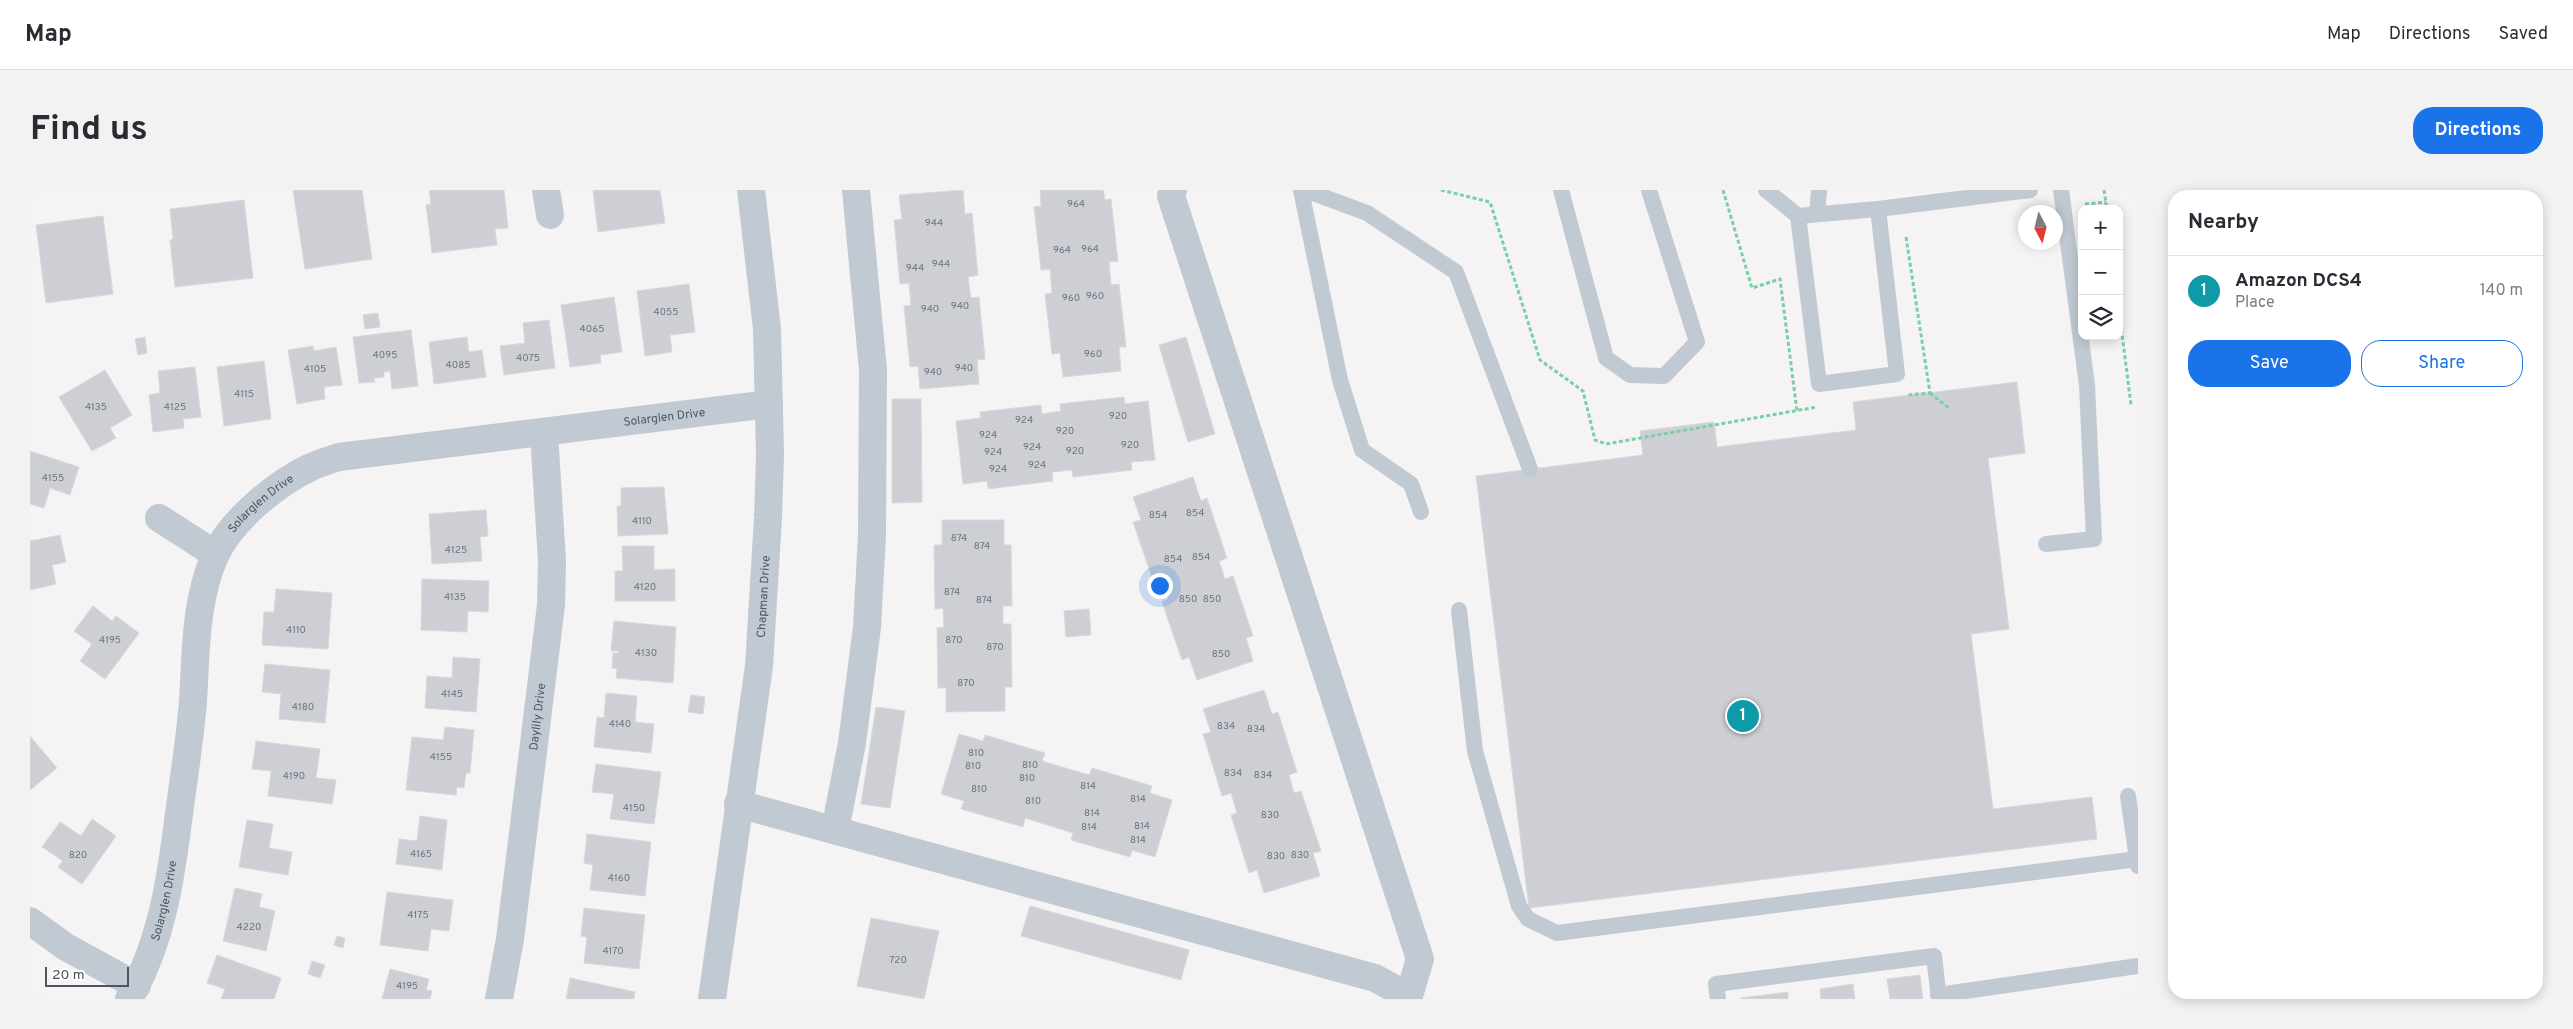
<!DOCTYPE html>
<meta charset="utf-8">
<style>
:root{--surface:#fff;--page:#f2f2f3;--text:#2b2b33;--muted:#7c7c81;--line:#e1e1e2;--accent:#1a73e8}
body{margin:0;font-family:Overpass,sans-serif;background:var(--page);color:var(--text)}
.controls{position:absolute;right:15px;top:15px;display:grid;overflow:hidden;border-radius:10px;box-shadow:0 2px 12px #0003}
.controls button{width:45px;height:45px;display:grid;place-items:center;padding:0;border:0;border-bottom:1px solid var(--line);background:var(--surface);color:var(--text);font:25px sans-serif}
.compass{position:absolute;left:1988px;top:15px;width:45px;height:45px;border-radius:50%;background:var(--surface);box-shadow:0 2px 12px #0003;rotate:173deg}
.scale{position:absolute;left:15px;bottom:12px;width:84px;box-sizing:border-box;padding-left:5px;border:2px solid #4a5661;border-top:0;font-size:14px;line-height:18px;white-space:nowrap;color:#4a5661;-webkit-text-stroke:4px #fff;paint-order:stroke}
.you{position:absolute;left:1129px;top:395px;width:18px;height:18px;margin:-12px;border:4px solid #fff;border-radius:50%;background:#1a73e8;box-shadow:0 0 0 8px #1a73e833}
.badge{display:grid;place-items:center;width:32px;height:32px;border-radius:50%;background:var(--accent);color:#fff;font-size:16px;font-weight:700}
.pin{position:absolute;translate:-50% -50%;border:2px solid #fff;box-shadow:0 1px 5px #0006}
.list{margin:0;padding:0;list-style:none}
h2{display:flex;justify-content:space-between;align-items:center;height:65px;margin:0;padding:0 20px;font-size:21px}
h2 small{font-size:16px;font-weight:400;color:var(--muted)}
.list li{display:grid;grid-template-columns:32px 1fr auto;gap:15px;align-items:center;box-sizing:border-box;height:70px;padding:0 20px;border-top:1px solid var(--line)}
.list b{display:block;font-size:19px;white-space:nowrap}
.list p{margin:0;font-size:16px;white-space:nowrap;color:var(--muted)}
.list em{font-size:16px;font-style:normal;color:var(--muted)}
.actions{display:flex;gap:10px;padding:15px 20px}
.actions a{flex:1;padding:11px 0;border:1px solid var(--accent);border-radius:20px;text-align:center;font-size:18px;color:var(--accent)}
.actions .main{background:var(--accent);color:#fff}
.icon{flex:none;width:28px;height:28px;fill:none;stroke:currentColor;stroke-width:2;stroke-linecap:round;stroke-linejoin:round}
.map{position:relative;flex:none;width:2108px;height:809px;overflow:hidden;border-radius:20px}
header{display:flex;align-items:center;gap:30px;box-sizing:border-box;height:70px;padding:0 25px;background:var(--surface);border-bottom:1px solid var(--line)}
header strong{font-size:24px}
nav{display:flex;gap:28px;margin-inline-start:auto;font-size:18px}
.intro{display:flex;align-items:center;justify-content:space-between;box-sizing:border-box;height:120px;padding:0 30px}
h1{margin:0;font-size:35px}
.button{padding:12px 22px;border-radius:20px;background:var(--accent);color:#fff;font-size:18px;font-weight:700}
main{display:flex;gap:30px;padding:0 30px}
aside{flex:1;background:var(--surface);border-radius:20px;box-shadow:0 2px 12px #0003}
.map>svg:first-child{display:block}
</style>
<header>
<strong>Map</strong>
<nav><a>Map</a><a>Directions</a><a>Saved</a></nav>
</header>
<div class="intro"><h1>Find us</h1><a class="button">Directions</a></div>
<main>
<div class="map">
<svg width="2108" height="809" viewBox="0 0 2108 809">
<rect width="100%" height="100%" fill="#f5f3f3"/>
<g fill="#cdcfd5" stroke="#d7d9de">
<polygon points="263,0 332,0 342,69 275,79"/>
<polygon points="399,0 474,0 478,38 465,39 467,55 402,63 396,15 401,14"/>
<polygon points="563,0 630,0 635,33 568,42"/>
<polygon points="933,0 935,24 942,23 948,85 938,87 941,108 949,107 955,169 947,170 949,194 890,199 888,176 880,177 874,116 881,115 879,93 870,94 864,30 872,29 869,5"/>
<polygon points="1010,0 1073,0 1075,10 1081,9 1088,71 1079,72 1081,95 1089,94 1096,157 1089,157 1091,181 1033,187 1030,163 1022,164 1015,104 1022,103 1020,79 1011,80 1004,17 1011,16"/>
<polygon points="214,10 223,88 145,97 140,50 143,49 140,19"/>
<polygon points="73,26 83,104 16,113 6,35"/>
<polygon points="659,94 665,142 640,145 642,162 615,166 607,101"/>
<polygon points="584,107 592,162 570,165 571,173 540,177 531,115"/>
<polygon points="348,123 350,137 335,139 333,125"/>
<polygon points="519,130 525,178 474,185 470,156 495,153 493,133"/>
<polygon points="381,140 388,196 362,199 360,181 354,182 354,187 344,188 345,192 329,193 323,147"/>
<polygon points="115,147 117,163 108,165 105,149"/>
<polygon points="437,147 439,162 452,160 456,187 404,194 399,152"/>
<polygon points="1156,147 1185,244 1158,252 1129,155"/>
<polygon points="283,156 284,161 306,157 312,195 294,197 295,209 267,214 258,160"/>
<polygon points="234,171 241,229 194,236 187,177"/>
<polygon points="165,177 171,227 153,229 154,238 123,242 119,205 130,203 128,181"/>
<polygon points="75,180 102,225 80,238 86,248 62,261 29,207"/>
<polygon points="1987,192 1995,263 1958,268 1979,439 1941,444 1963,619 2062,607 2067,649 1499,718 1446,286 1613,265 1610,241 1684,232 1687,257 1826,240 1823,212"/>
<polygon points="1094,207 1095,214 1118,211 1125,270 1101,272 1102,280 1043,287 1042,280 1022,282 1023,291 958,299 957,291 933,294 926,231 951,228 950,222 1011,215 1012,224 1031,221 1030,214"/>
<polygon points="862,209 891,209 892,312 862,313"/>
<polygon points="0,261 49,277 40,305 20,298 14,318 0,314"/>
<polygon points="1163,287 1171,311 1177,308 1197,368 1189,371 1195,389 1203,386 1223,446 1216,448 1223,471 1167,490 1159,467 1152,470 1132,412 1138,409 1132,390 1124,393 1103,332 1111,330 1103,307"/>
<polygon points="634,297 638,344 588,346 587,316 591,316 591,298"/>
<polygon points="456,320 458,346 450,347 452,371 402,374 399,324"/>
<polygon points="912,330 974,330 974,355 981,355 982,416 973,416 973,434 981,434 982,497 975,497 975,521 916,522 916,498 908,498 907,438 914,437 913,418 905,419 904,355 912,355"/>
<polygon points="30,345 36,372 22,375 26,394 0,400 0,351"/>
<polygon points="592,356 624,356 624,380 645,379 645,411 585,411 585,381 593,381"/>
<polygon points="392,389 459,391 458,422 438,421 437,442 391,440"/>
<polygon points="246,399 302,403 298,459 232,455 234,422 244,422"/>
<polygon points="63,416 82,431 86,426 109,443 75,489 50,471 62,454 44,441"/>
<polygon points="1059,419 1061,445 1036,447 1034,421"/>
<polygon points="584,431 646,437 643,493 586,488 587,479 582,478 583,463 588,463 589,461 581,461"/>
<polygon points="423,467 450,469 446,522 395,518 397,486 422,488"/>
<polygon points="235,474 300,480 295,533 249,529 251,504 232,502"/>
<polygon points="1234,500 1242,524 1248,522 1267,582 1259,585 1264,603 1271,601 1291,661 1283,663 1290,686 1234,703 1227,680 1219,683 1201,625 1207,623 1201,603 1192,606 1173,544 1181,542 1173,519"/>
<polygon points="576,503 607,506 605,532 624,534 621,563 564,557 567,527 574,528"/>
<polygon points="661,505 675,507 673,524 658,522"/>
<polygon points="846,517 875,521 860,618 831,614"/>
<polygon points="415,537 444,540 440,583 436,583 434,598 427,597 426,605 376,600 382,547 413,550"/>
<polygon points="929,544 953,551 955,545 1015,563 1012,571 1059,585 1062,578 1122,596 1120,603 1142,610 1125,667 1102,660 1100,667 1041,650 1043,643 995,628 993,637 931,619 934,611 911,604"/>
<polygon points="0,546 27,578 0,600"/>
<polygon points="226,551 290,559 286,588 306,590 302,614 238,606 241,581 222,579"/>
<polygon points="566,574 631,582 624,634 580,629 584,604 562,602"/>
<polygon points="390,626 417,630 412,680 366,674 369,649 387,651"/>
<polygon points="62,629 86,646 52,694 28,677 33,671 12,657 30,632 51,646"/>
<polygon points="217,630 243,634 239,658 262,662 258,685 209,677"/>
<polygon points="557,644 621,652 615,706 560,700 563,675 554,673"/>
<polygon points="205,698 232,704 229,717 245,721 236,761 193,751"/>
<polygon points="357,702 423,710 419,741 401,739 398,761 350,755"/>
<polygon points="1000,716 1159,760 1151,790 991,746"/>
<polygon points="554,718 615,725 609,779 554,773 557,747 551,746"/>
<polygon points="841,728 909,741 894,809 827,796"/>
<polygon points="307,746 315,748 313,758 304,755"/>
<polygon points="187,765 251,788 244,809 191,809 195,799 177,793"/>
<polygon points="282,771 295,775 290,788 278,784"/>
<polygon points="360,779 399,789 396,800 402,801 400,809 352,809"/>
<polygon points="1890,785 1893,809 1860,809 1857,789"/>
<polygon points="540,788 605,802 604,809 536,809"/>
<polygon points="1823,794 1825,809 1791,809 1790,799"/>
<polygon points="1758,802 1758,809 1711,809 1711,808"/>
</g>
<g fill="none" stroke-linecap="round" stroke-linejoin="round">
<g stroke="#7ad0a6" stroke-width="3" stroke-dasharray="4 2.5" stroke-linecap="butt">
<polyline points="1411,0 1460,12 1510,170 1553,201 1565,250 1576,254 1787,217"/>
<polyline points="1693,0 1722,98 1750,89 1767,221"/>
<polyline points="2074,0 2077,19"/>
<polyline points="2055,14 2076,12"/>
<polyline points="1876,47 1900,203 1877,205"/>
<polyline points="2089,120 2101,215"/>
<polyline points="1900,203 1920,219"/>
</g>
<g stroke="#c1cad2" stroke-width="16">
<polyline points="1271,0 1310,190 1332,260 1381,294 1391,322"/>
<polyline points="1275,0 1337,23 1426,82 1500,279"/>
<polyline points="1531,0 1576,168 1600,185 1634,186 1667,152 1619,0"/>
<polyline points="1736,0 1768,26 1789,194 1867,184 1848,19"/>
<polyline points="1787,24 1789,0"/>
<polyline points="1768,26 1848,19 2000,0"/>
<polyline points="2016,354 2064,349 2057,195 2031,0"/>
<polyline points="1429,420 1445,561 1489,716 1498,729 1527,743 2107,669"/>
<polyline points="2098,606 2108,676"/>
<polyline points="1908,805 2108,776"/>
<polyline points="1688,809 1686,794 1904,766 1909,809"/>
</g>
<g stroke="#c1cad2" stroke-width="28">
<polyline points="516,0 520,25"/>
<polyline points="1143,0 1141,6 1390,769 1378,809"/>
<polyline points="129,328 185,364"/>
<polyline points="708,614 1345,788 1378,806"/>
<polyline points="805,640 822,553 837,437 842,345 843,180 826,0"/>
<polyline points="0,731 36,757 107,796"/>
<path id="s1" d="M99 809C132 752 141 688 149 624 154 586 160 549 163 511 166 463 165 410 185 366 200 331 247 293 281 277 290 273 300 270 309 267L739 214"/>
<path id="s2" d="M469 809 480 749 521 415 522 371 514 243"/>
<path id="s3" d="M682 809 729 476 738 328 740 266 737 139 721 0"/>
</g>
</g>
<g text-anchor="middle" stroke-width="4.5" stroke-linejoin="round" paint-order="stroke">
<g font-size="10" fill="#6b747e">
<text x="1046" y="17">964</text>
<text x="904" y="36">944</text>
<text x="1060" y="62">964</text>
<text x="1032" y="63">964</text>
<text x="911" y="77">944</text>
<text x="885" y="81">944</text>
<text x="1065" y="109">960</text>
<text x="1041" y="111">960</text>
<text x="930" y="119">940</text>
<text x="900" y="122">940</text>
<text x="636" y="125">4055</text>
<text x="562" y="142">4065</text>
<text x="1063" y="167">960</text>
<text x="355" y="168">4095</text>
<text x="498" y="171">4075</text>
<text x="428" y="178">4085</text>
<text x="934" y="181">940</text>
<text x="285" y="182">4105</text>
<text x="903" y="185">940</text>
<text x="214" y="207">4115</text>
<text x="66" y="220">4135</text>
<text x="145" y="220">4125</text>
<text x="1088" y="229">920</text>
<text x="994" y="233">924</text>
<text x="1035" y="244">920</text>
<text x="958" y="248">924</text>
<text x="1100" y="258">920</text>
<text x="1002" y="260">924</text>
<text x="1045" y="264">920</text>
<text x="963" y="265">924</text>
<text x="1007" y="278">924</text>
<text x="968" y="282">924</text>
<text x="23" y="291">4155</text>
<text x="1165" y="326">854</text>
<text x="1128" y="328">854</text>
<text x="612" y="334">4110</text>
<text x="929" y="351">874</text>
<text x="952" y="359">874</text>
<text x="426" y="363">4125</text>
<text x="1171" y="370">854</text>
<text x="1143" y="372">854</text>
<text x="615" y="400">4120</text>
<text x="922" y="405">874</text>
<text x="425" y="410">4135</text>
<text x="1158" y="412">850</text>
<text x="1182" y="412">850</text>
<text x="954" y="413">874</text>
<text x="266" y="443">4110</text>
<text x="80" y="453">4195</text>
<text x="924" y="453">870</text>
<text x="965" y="460">870</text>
<text x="616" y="466">4130</text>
<text x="1191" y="467">850</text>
<text x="936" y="496">870</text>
<text x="422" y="507">4145</text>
<text x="273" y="520">4180</text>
<text x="590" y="537">4140</text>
<text x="1196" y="539">834</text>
<text x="1226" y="542">834</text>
<text x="946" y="566">810</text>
<text x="411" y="570">4155</text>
<text x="1000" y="578">810</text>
<text x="943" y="579">810</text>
<text x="1203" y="586">834</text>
<text x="1233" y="588">834</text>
<text x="264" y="589">4190</text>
<text x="997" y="591">810</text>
<text x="1058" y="599">814</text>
<text x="949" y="602">810</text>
<text x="1108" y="612">814</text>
<text x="1003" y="614">810</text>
<text x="604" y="621">4150</text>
<text x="1062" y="626">814</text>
<text x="1240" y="628">830</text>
<text x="1112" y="639">814</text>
<text x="1059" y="640">814</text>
<text x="1108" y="653">814</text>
<text x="391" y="667">4165</text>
<text x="48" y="668">820</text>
<text x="1270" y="668">830</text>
<text x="1246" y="669">830</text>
<text x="589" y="691">4160</text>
<text x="388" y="728">4175</text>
<text x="219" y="740">4220</text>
<text x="583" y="764">4170</text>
<text x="868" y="773">720</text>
<text x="377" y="799">4195</text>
</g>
<g font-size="12" fill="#4a5661" stroke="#fff">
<text dy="4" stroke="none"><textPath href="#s1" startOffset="945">Solarglen Drive</textPath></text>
<text dy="4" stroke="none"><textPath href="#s1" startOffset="525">Solarglen Drive</textPath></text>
<text dy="4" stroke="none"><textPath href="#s3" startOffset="406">Chapman Drive</textPath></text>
<text dy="4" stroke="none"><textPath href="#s2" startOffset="285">Daylily Drive</textPath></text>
<text dy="4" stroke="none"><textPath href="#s1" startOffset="105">Solarglen Drive</textPath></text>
</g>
</g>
</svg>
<div class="controls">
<button>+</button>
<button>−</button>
<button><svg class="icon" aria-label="layers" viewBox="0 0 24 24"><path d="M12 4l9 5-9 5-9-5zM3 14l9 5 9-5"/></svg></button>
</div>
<svg class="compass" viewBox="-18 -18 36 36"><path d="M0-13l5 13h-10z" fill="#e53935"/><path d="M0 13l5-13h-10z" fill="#7c7c81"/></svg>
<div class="scale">20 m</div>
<div class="you"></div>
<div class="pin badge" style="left:1713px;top:526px;background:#0f9aa8">1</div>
</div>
<aside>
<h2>Nearby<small></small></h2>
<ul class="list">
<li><span class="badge" style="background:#0f9aa8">1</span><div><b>Amazon DCS4</b><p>Place</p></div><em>140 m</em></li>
</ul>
<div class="actions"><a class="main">Save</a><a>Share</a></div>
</aside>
</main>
